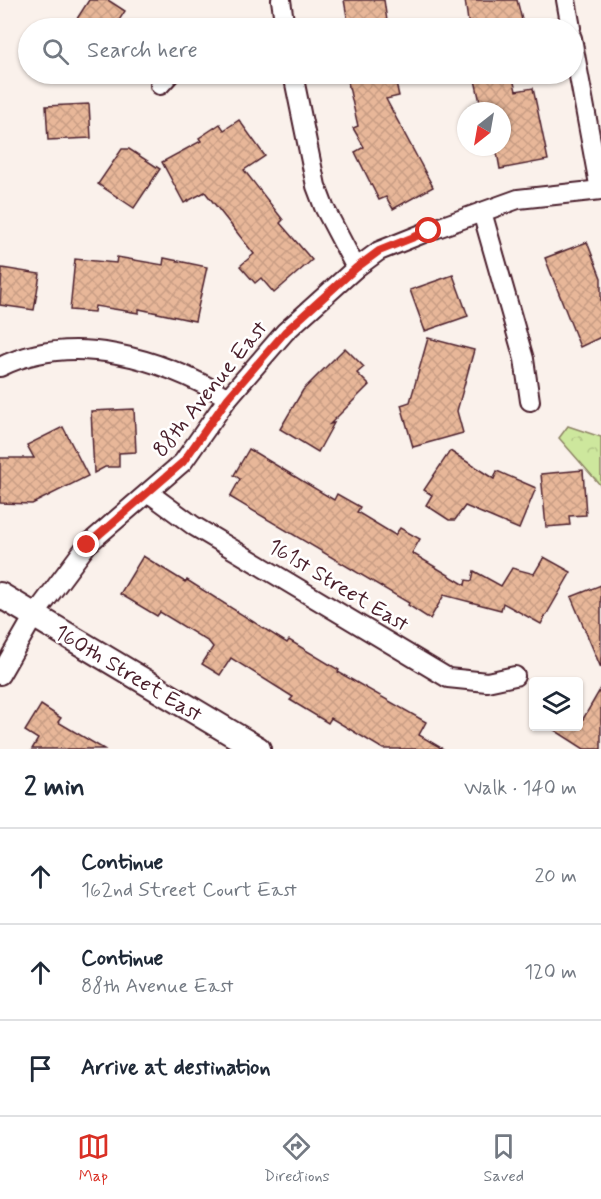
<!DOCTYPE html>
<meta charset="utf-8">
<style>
:root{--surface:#fff;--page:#f2f2f3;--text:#1f2937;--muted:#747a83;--line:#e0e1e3;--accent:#d93025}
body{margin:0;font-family:Mynerve,sans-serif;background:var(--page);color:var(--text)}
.controls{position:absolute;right:18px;bottom:18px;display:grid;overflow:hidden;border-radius:6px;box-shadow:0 2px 4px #0004}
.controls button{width:54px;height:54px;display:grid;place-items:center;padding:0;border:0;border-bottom:2px solid var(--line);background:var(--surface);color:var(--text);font:30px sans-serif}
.compass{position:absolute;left:457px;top:102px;width:54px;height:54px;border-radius:50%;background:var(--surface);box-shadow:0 2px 4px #0004;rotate:211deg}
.stop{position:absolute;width:18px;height:18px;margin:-14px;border:4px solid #d93025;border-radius:50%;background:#fff}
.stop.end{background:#d93025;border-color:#fff;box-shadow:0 2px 6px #0008}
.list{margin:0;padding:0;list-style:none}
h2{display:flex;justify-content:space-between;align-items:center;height:78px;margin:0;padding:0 24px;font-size:26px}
h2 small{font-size:20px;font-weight:400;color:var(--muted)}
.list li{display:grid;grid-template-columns:39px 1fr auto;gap:18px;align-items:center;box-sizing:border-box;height:96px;padding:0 24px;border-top:2px solid var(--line)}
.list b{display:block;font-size:22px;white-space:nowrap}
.list p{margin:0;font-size:20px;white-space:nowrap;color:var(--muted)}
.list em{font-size:20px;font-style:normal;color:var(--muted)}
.icon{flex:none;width:33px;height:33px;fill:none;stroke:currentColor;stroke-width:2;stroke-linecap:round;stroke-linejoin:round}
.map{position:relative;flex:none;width:601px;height:749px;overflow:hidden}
.search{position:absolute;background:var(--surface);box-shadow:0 2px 4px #0004;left:18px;right:18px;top:18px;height:66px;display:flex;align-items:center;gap:15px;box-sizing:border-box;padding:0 21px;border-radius:33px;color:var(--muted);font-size:22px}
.sheet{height:366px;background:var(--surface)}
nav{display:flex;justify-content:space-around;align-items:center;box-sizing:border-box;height:84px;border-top:2px solid var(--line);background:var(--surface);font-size:16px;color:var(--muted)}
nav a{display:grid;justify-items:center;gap:3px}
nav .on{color:var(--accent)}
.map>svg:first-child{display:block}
</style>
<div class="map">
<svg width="601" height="749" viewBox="0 0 601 749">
<defs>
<pattern id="park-crowns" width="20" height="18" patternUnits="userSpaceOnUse" patternTransform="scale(1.5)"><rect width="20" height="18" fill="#cde79d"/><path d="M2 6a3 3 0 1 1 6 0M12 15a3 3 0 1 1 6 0" fill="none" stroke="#b2c687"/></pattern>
<pattern id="building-cross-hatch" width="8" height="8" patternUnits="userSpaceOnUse" patternTransform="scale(1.5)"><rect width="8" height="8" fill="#e8b799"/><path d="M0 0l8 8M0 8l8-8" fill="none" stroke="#c89d84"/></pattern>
</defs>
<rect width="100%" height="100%" fill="#faf1eb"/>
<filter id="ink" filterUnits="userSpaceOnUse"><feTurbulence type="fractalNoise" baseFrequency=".0167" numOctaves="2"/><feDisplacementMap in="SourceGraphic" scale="12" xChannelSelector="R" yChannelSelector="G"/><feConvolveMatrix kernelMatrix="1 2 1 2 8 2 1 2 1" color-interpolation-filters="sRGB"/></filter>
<g filter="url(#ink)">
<polygon fill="url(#park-crowns)" stroke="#8c8364" stroke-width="1.5" points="568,426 601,437 601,486 559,438"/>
<g fill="url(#building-cross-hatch)" stroke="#4a1f2b" stroke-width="1.5">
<polygon points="89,0 108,0 125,11 114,28 71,28"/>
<polygon points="344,0 384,0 388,28 349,28"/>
<polygon points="465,0 517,0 524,28 469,28"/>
<polygon points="346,74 394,74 399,96 386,99 433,187 393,209 386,197 379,200 355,152 364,147 353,128 358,126"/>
<polygon points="505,74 512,74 516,91 533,88 548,160 500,169 496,147 502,147 502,111 482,111 475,80"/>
<polygon points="89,104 91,138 48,140 46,106"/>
<polygon points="239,120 265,156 244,170 283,220 280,223 312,260 274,293 261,278 255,283 240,266 254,254 205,192 184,203 162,162 201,141 199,138 220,124 224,130"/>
<polygon points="122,149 129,149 160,169 134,208 98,184"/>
<polygon points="587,242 601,278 601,337 580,347 545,258"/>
<polygon points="117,257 163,265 164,258 207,267 195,321 139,309 139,313 95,306 94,312 70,310 75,259 116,263"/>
<polygon points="2,268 40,274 34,310 0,305"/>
<polygon points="453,275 468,316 425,331 410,290"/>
<polygon points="428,338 474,350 457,411 463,433 413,447 401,405 410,402"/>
<polygon points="345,348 364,367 357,373 369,385 330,424 334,423 318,452 280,429 303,390"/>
<polygon points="134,409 136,452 119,453 119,467 105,467 94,473 91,411"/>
<polygon points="63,427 88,476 32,504 0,503 0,458 34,458 27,445"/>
<polygon points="249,449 334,500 337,494 360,507 357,512 395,535 400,528 420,539 412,553 465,585 466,580 472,581 474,571 501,586 512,568 534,574 544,557 571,572 541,624 503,603 501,610 444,595 430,619 408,605 409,603 230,497 240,479 234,475"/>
<polygon points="450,451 494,479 497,471 536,488 519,529 465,506 455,520 449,520 426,505 432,495 424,490"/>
<polygon points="583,470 586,515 569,516 570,525 546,527 541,474"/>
<polygon points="143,556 185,582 187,580 287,643 289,640 339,670 338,672 426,722 419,735 443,749 383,749 331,718 328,723 290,700 293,697 231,658 220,675 202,664 213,647 209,642 160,612 157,616 120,594"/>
<polygon points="601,585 601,668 571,597"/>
<polygon points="601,688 601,749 584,749 548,726 579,726"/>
<polygon points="41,705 61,718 58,722 104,749 32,749 38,739 25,731"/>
</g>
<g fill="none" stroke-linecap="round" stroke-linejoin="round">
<defs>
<g id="street">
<polyline points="281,0 285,28"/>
<polyline points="566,0 571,28"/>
<polyline points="572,38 600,190"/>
<polyline points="293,74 316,186 324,207 356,268"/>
<polyline points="160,85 170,74"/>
<polyline points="482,212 524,359 530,401"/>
<path d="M0 367C74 331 161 358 228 398"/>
<polyline points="149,493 194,526 448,678 487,682 515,676"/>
<polyline points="0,675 34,616 87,545 183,462 228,398 285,332 356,268 379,251 429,231 518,199 601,190"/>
</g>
<polyline id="secondary" points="0,595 258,749"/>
</defs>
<use href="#street" stroke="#4a1f2b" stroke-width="22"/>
<use href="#secondary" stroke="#4a1f2b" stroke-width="28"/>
<use href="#street" stroke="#fff" stroke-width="18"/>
<use href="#secondary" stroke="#fff" stroke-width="24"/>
</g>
</g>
<g fill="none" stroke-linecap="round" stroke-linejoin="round" filter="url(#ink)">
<polyline stroke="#d93025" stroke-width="8" points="87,545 183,462 228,398 285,332 356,268 379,251 429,231"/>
</g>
<g text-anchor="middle" stroke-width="5" stroke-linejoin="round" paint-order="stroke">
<g font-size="22" fill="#4a1f2b" stroke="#fff">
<text transform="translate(209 388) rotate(-51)" y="8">88th Avenue East</text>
<text transform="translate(339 584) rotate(31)" y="8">161st Street East</text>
<text transform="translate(129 672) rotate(31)" y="8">160th Street East</text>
</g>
</g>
</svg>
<div class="controls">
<button><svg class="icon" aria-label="layers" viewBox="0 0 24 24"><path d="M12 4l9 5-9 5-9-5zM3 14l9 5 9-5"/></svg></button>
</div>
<svg class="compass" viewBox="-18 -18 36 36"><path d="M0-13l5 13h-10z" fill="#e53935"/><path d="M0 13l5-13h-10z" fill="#747a83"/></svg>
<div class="stop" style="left:429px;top:231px"></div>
<div class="stop end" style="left:87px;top:545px"></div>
<div class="search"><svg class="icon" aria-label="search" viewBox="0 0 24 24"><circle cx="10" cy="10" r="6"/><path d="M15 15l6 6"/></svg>Search here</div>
</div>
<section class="sheet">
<h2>2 min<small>Walk · 140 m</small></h2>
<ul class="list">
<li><svg class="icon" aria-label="ahead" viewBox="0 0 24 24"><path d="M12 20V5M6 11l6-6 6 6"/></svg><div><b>Continue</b><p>162nd Street Court East</p></div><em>20 m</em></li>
<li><svg class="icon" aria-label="ahead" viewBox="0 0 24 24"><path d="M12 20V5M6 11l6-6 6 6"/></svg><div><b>Continue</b><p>88th Avenue East</p></div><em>120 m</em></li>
<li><svg class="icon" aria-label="arrive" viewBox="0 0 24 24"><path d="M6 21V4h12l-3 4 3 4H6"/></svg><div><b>Arrive at destination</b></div></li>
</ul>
</section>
<nav>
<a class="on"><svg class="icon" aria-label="map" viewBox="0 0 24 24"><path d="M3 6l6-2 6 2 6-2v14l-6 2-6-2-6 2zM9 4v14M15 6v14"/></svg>Map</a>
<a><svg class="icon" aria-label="directions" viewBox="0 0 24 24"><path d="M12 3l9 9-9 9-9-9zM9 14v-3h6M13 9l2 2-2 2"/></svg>Directions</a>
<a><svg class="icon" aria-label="saved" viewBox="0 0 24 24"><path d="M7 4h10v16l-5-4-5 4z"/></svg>Saved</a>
</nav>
